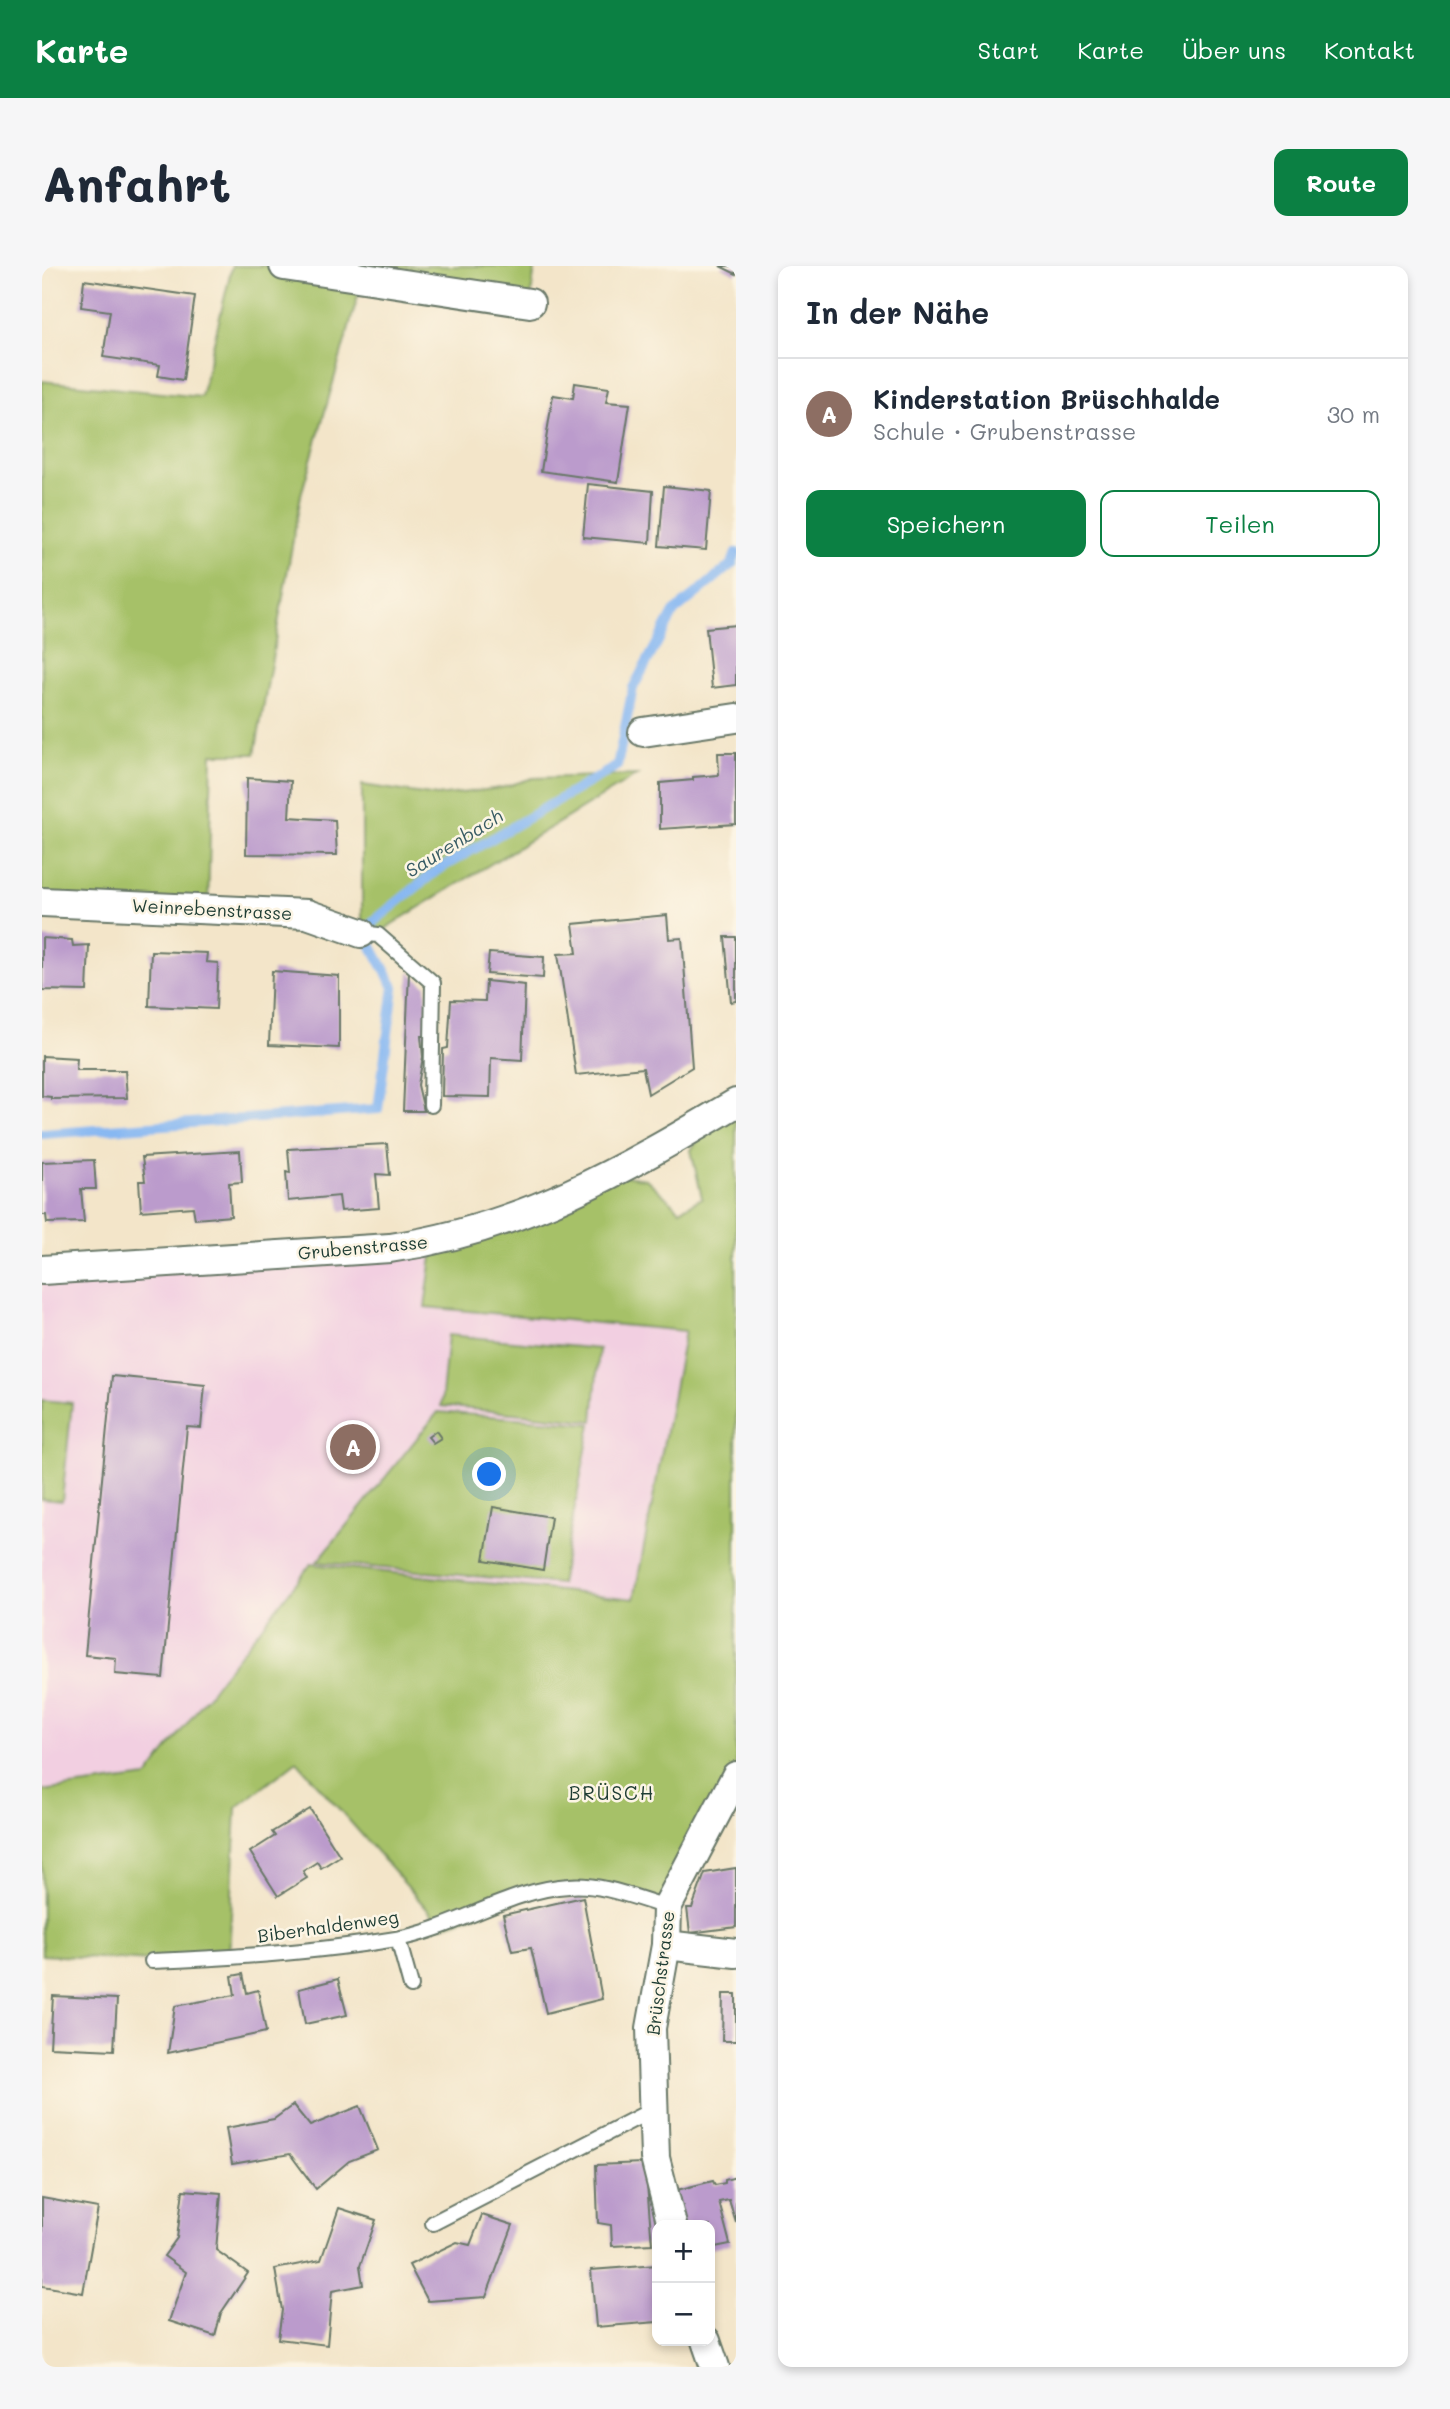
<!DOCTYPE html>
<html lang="de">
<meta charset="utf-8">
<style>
:root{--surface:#fff;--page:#f6f6f7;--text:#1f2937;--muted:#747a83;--line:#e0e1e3;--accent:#0b8043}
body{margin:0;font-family:Mali,sans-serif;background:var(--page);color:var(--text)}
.controls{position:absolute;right:21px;bottom:21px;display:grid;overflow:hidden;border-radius:14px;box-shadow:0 4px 10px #0003}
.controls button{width:63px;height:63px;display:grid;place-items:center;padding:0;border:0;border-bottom:2px solid var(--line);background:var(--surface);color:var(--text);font:35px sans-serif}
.you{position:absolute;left:448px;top:1209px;width:24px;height:24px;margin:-18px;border:5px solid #fff;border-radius:50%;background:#1a73e8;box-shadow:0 0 0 10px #1a73e833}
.badge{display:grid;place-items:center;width:46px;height:46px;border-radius:50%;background:var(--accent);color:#fff;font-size:23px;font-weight:700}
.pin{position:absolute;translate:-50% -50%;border:4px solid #fff;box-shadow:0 2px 7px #0006}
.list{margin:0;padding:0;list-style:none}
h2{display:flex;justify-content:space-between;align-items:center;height:91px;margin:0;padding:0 28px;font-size:30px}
h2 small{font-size:23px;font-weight:400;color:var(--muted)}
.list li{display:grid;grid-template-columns:46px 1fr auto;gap:21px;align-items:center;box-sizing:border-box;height:112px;padding:0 28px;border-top:2px solid var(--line)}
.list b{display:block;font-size:26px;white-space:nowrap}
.list p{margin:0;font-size:23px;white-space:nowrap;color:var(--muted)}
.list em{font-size:23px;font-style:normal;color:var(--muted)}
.actions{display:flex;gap:14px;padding:21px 28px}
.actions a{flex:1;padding:16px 0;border:2px solid var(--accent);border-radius:14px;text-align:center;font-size:24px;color:var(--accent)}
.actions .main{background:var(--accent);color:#fff}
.map{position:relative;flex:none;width:694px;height:2101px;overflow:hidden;border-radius:14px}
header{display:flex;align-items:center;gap:42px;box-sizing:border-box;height:98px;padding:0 35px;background:var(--accent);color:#fff}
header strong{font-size:33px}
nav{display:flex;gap:38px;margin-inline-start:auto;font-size:24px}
.intro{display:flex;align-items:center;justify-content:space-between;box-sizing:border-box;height:168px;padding:0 42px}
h1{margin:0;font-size:49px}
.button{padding:18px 32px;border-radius:14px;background:var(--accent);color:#fff;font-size:24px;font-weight:700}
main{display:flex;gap:42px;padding:0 42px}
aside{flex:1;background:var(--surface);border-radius:14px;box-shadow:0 4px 10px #0003}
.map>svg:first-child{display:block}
</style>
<header>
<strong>Karte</strong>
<nav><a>Start</a><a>Karte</a><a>Über uns</a><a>Kontakt</a></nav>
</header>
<div class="intro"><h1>Anfahrt</h1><a class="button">Route</a></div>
<main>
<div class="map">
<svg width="694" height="2101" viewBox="0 0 694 2101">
<rect width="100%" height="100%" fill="#fcf5e5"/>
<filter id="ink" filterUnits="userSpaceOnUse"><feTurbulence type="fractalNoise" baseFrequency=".0143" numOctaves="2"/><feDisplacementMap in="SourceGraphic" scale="14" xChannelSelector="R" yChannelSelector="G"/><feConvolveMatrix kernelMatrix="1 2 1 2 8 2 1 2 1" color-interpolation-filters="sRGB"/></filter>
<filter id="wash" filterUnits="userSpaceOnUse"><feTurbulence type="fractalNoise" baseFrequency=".00686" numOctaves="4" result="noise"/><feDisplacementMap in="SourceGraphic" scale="28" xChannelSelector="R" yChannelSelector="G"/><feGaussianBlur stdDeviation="1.57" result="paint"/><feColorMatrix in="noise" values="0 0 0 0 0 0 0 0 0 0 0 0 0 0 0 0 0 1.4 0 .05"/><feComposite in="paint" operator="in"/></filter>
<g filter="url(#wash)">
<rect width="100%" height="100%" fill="#f3e5c9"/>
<polygon fill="#f2cfe1" points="392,976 383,1041 644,1064 592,1333 269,1298 178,1413 105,1511 0,1525 0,1004"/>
<g fill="#a6c168" stroke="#627f4e" stroke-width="2">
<polygon points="190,0 493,0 488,37 321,12 259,229 213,488 170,488 166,644 0,636 0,115 159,131"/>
<polygon points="595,509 350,658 336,669 320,667 320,519 395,530 459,522 491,512"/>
<polygon points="694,837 694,1510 625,1641 528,1619 400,1660 255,1495 194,1542 187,1692 110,1695 0,1689 0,1525 105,1511 178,1413 269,1298 592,1333 643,1065 383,1041 392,976 569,908 604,913 638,944 660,932 649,884 673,849"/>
<polygon points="406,1069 557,1083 551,1155 399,1140"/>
<polygon points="0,1134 30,1137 20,1235 0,1233"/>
<polygon points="396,1146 549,1158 518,1318 275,1296"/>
</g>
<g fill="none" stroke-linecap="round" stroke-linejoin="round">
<polyline stroke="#86b7f2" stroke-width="10" points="0,868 336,843 352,721 329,679 331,656 394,605 575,500 591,422 632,346 690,298 694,287"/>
</g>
<g id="blocks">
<g fill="#bb9bcc">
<polygon points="678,0 694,0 694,8"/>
<polygon points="42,14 153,30 141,114 116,110 118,99 61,91 68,45 39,41"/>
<polygon points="533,117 567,122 564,136 588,138 576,216 499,205 511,129 531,132"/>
<polygon points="546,218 611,225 608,277 541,271"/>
<polygon points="622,220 669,225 664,284 617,280"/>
<polygon points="694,359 694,419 670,422 664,362"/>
<polygon points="676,487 694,487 694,558 618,563 618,517 651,514 651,511 677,509"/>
<polygon points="205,512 249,515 247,551 293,554 295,589 204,588"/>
<polygon points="625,649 627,673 640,672 650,801 606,828 601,802 534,809 516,688 535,687 531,658"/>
<polygon points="683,671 694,671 694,735 689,736"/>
<polygon points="0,672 30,674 31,680 47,679 45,725 0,724"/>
<polygon points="109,685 165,687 164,696 176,697 174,743 107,740"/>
<polygon points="447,687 502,691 501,712 445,708"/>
<polygon points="230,705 297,710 297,782 227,779"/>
<polygon points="367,706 384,720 386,770 379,770 381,791 376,819 382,845 361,845"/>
<polygon points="444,715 483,719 480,794 449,792 448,831 400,830 401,783 406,782 409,734 443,735"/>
<polygon points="0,790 35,792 34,804 83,804 85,832 9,833 9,831 0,830"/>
<polygon points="345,878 348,909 334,908 337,942 299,945 297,930 246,935 244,906 248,907 246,883"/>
<polygon points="198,885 200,916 187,917 189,950 153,953 151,941 99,945 97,915 103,915 100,891"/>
<polygon points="52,894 54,923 39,923 42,956 5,957 4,949 0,949 0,896"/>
<polygon points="70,1110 163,1119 159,1162 145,1161 121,1412 73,1408 74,1392 43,1389"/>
<polygon points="394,1165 399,1172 391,1177 386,1171"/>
<polygon points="451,1241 509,1251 501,1304 442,1294"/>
<polygon points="268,1543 298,1590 279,1602 275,1596 261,1605 265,1612 236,1630 208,1586 233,1570 230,1566"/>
<polygon points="694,1602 694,1661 648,1667 645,1642 650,1642 663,1607"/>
<polygon points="541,1631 560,1733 504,1747 489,1682 470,1685 461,1649"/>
<polygon points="201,1708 205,1727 216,1724 224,1766 126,1787 133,1740 193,1729 190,1710"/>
<polygon points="296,1713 305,1749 263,1758 257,1723"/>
<polygon points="681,1728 694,1728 694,1775 680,1775"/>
<polygon points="11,1730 75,1733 72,1784 8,1781"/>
<polygon points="251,1839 268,1860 318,1840 336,1884 307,1895 274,1923 248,1888 190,1898 184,1862 232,1853"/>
<polygon points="600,1897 604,1907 610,1978 570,1980 569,1959 556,1957 554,1899"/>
<polygon points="694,1911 694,1957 687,1934 677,1936 688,1978 668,1982 668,1959 635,1959 627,1926 671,1915 673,1919 683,1917 683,1914"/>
<polygon points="141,1924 179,1927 174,1984 206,2007 179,2047 173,2070 127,2055 144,2006 122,1990 135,1972"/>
<polygon points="0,1932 56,1942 41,2027 0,2020"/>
<polygon points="297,1942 334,1954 318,2000 321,2019 290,2025 285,2079 236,2073 240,2044 233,2003 279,1994"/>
<polygon points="440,1949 471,1959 444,2031 386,2035 367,1999 415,1976 428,1979"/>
<polygon points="615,1999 615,2056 554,2061 549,2004"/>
</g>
</g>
</g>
<g filter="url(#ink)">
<use href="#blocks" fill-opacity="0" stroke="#697868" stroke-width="2"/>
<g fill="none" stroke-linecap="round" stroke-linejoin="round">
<defs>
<g id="lane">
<polyline points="319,667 336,669 391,717 389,839"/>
<polyline points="356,1673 369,1720"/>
<path d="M110 1695C192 1692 273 1686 354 1673 414 1663 465 1624 527 1620 559 1617 594 1632 625 1641"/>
<polyline points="391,1957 612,1843"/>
</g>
<g id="street">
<polyline points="242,0 488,37"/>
<polyline points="601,466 694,452"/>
<polyline points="0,636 265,648 319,667"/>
<path d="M0 1004 348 982C480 963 581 904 694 837"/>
<polyline points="624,1679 694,1687"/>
<polyline points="630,1959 613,1892 609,1762 624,1679 625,1641 694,1510"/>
<polyline points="664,2075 673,2101"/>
</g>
</defs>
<use href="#lane" stroke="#697868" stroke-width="18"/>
<use href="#street" stroke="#697868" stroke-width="32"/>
<use href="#lane" stroke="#fff" stroke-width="14"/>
<use href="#street" stroke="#fff" stroke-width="28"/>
</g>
</g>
<g text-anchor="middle" stroke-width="5" stroke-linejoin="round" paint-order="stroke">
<g font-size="18" fill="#1f3d34" stroke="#fcf5e5">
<text transform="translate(170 644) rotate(3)" y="6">Weinrebenstrasse</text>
<text transform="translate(321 982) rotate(-5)" y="6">Grubenstrasse</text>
<text transform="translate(286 1661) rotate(-8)" y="6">Biberhaldenweg</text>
<text transform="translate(619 1707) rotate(-83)" y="6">Brüschstrasse</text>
</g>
<g font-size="19" font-style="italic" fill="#395c64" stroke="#fcf5e5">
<text transform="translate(412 577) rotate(-32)" y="7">Saurenbach</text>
</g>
<g font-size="19" letter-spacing="2" fill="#1f3d34" stroke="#fcf5e5">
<text x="570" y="1534">BRÜSCH</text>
</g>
</g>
</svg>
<div class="controls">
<button>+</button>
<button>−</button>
</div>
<div class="you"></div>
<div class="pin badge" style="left:311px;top:1181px;background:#8d6e63">A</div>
</div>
<aside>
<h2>In der Nähe<small></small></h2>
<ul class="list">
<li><span class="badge" style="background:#8d6e63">A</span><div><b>Kinderstation Brüschhalde</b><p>Schule · Grubenstrasse</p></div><em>30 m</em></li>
</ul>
<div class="actions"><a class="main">Speichern</a><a>Teilen</a></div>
</aside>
</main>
